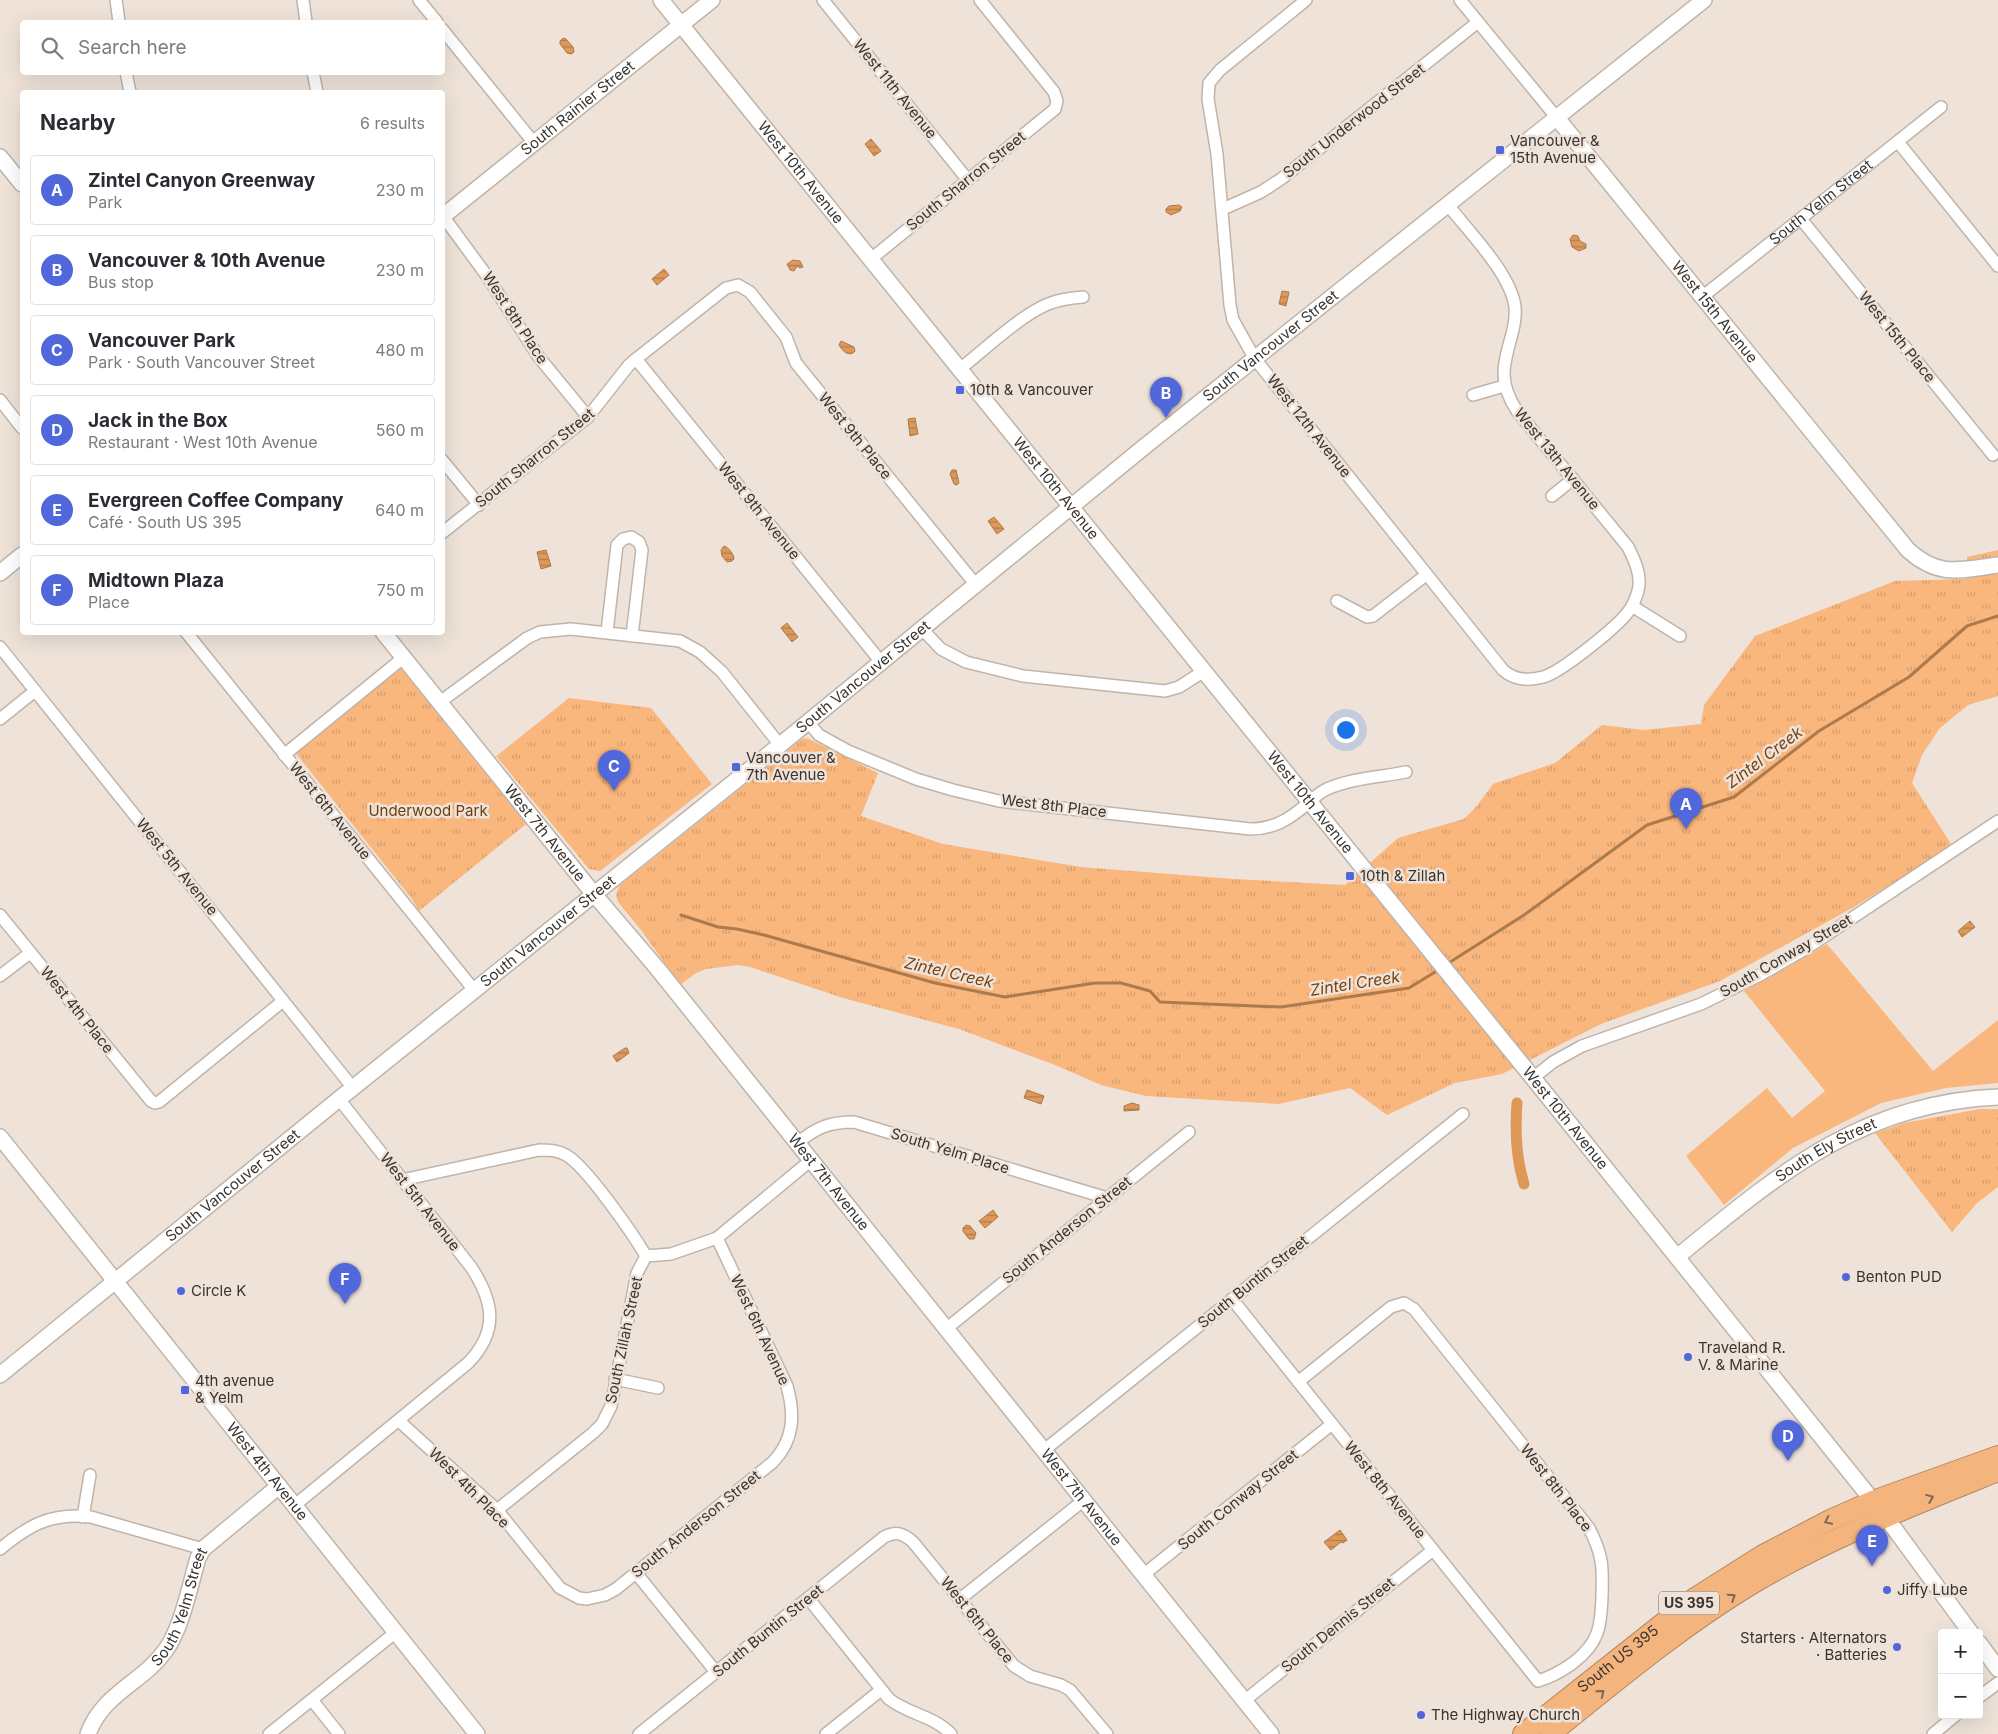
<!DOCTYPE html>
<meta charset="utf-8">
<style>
:root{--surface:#fff;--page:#f7f7f7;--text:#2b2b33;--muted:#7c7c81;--line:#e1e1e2;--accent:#5167dc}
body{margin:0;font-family:Inter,sans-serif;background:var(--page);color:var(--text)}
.controls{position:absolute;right:15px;bottom:15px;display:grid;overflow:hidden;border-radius:5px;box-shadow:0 5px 20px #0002}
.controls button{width:45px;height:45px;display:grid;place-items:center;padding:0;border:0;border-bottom:1px solid var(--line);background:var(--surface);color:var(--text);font:25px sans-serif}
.you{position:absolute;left:1345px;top:729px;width:18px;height:18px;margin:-12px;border:4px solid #fff;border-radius:50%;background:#1a73e8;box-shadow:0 0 0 8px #1a73e833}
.badge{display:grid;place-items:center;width:32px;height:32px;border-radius:50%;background:var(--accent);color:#fff;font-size:16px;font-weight:700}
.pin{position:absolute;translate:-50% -41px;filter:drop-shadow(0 1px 2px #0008)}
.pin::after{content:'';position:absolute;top:26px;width:18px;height:15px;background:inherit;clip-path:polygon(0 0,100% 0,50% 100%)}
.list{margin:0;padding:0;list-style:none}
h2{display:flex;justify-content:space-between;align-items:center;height:65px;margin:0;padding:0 20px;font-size:21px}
h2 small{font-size:16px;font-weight:400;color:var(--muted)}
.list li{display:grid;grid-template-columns:32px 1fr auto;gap:15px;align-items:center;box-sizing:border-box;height:70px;margin:0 10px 10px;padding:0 10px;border:1px solid var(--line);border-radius:5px}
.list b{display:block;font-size:19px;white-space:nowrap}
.list p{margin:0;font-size:16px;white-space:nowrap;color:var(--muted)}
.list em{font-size:16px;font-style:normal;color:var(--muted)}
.icon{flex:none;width:28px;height:28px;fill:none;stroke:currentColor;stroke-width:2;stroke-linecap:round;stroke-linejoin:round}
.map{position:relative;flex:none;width:1998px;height:1734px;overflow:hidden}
.search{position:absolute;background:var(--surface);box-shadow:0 5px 20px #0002;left:20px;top:20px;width:425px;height:55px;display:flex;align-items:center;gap:12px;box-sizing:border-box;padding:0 18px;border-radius:5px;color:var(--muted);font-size:19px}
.panel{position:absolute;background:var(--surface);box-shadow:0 5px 20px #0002;left:20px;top:90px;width:425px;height:545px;border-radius:5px}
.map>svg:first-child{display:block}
</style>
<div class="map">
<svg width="1998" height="1734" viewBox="0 0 1998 1734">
<defs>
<pattern id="park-tufts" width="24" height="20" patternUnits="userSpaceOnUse" patternTransform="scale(1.25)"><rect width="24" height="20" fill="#f9b67d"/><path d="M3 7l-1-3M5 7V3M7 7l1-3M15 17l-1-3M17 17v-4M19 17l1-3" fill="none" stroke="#d69d6c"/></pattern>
<pattern id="water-rules" width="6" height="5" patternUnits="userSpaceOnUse" patternTransform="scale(1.25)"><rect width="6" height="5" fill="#de9858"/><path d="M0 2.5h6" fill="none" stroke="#b57d49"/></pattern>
</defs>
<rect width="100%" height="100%" fill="#efe3d9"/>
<polygon fill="#f9b67d" points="1827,944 1933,1071 1998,1020 1998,1083 1946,1088 1881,1103 1793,1148 1724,1205 1686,1156 1767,1088 1792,1118 1825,1091 1744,991 1786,968"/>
<g fill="url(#park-tufts)">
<polygon points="1998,550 1998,696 1968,705 1939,729 1922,755 1912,783 1951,844 1916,869 1854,907 1720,981 1601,1024 1502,1074 1455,1083 1387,1115 1350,1088 1279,1104 1146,1096 1101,1085 1055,1065 959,1029 843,998 750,967 738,965 706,969 696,973 680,985 641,930 618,902 616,895 619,886 802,739 807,738 878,773 861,816 943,844 1081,867 1234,879 1345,885 1398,838 1464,819 1476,807 1493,784 1555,763 1602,725 1644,730 1701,724 1704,705 1755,636 1895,581 1967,579 1967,557"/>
<polygon points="399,666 526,824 419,911 412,899 294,751"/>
<polygon points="569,698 651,708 712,784 600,871 589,869 497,757 494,758"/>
<polygon points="1980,1109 1998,1109 1998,1187 1977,1203 1952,1232 1875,1133 1904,1123"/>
</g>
<g fill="url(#water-rules)" stroke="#ac7a4c">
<polygon points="563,38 566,39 573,47 574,52 571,54 567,53 560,44 560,41"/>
<polygon points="871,139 881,151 874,156 865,144"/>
<polygon points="1179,205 1182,207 1180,211 1171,215 1166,212 1166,209 1169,206"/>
<polygon points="1573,235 1578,236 1580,241 1586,244 1586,248 1579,251 1572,247 1570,239"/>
<polygon points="793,260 800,261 803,267 800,268 797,266 794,271 790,270 787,264"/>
<polygon points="664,269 669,275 657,285 652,279"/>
<polygon points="1282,291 1289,292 1286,306 1279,304"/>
<path d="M841 341 854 347 855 351 853 353C847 356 842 350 839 345Z"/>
<polygon points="915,418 918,434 910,436 908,419"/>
<polygon points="952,470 956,470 959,483 957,485 954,484 950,474"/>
<polygon points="994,517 1004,529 997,534 988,521"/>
<path d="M724 546C728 547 734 554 734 559L732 561 727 562 722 556 721 550Z"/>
<polygon points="546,550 551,566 541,569 537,552"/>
<polygon points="787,623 798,637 792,642 781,628"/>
<polygon points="1970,921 1975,927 1962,937 1958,931"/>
<polygon points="625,1048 627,1048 629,1053 617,1062 613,1056"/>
<polygon points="1027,1090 1044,1096 1041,1104 1024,1098"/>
<polygon points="1132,1103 1139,1105 1139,1110 1124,1111 1124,1106"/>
<polygon points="993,1210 998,1217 985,1228 979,1221"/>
<polygon points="966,1225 970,1226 976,1233 974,1239 969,1239 963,1231 963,1228"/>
<polygon points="1340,1530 1347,1540 1343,1543 1341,1542 1331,1550 1324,1542"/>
</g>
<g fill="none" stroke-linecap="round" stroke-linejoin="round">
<g stroke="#ac7a4c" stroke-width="3">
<polyline points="681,915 718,927 737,929 764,935 935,983 1005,997 1095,983 1121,983 1150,991 1160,1002 1281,1007 1409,988 1440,969"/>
<polyline points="1447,964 1524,915 1647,825 1734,797 1819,731 1909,677 1967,626 1998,616"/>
</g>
<path stroke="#de9858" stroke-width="11" d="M1517 1103C1515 1129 1516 1158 1524 1184"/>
<defs>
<g id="street">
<polyline points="116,0 119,22"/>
<polyline points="303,0 306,22"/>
<polyline points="419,0 437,22"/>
<polyline points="823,0 967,179"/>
<path d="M1306 0 1220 70 1209 83 1208 99 1217 154 1230 305 1233 320 1255 359 1503 670C1514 680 1529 681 1543 677 1560 673 1617 627 1628 612 1633 606 1636 598 1638 591 1642 576 1635 561 1628 547L1517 411C1498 382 1503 366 1512 334 1514 326 1516 316 1515 307 1511 274 1469 232 1448 205"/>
<polyline points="1460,0 1557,118"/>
<polyline points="442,29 534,143"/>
<polyline points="126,72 130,92"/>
<polyline points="313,72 317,92"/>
<polyline points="1898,142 1998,266"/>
<polyline points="1223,209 1261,192 1281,179 1478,22"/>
<polyline points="443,216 487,276 538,356 588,417"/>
<polyline points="1801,219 1993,455"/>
<polyline points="871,259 1055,109 1057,101 1054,92 980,0"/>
<path id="s1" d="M1702 297 1941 107"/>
<polyline points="636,359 881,662"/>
<path d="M960 369C984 350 1021 315 1048 304 1060 299 1071 298 1083 297"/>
<polyline points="1473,395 1504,386"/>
<polyline points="0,400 22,428"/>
<polyline points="442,460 479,505"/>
<polyline points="1552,496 1573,479"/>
<polyline points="442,533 588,417 629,365 636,359 726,288 738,285 750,292 786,337 796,363 976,585"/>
<polyline points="1337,601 1367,617 1373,616 1426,575"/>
<polyline points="1632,606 1680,636"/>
<polyline points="922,629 941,649 966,662 1023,676 1165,691 1179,687 1204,671"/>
<polyline points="186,632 474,990"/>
<polyline points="607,632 617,545 623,539 631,537 639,542 642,550 632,636"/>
<polyline points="0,647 353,1088"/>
<polyline points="440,702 527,638 540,632 571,629 680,641 700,652 722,672 780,745"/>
<polyline points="0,719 35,691"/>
<path d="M808 722 819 735 848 751 916 779 953 790 999 801 1250 829C1274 829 1290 819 1308 803 1314 798 1320 792 1327 789 1351 778 1381 777 1406 772"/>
<polyline points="284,755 403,658"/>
<polyline points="0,915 151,1101 155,1103 159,1102 283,1001"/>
<polyline points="0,976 30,953"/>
<polyline points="1533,1078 1553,1062 1582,1046 1701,1004 1762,974 1807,948 1998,821"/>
<path d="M796 1144C816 1128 828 1122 854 1122L1107 1198"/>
<path d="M402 1180 539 1150C549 1150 557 1150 566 1155 586 1166 633 1234 646 1256"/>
<path d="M1232 1299 1538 1681C1551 1677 1562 1671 1573 1663 1599 1643 1601 1627 1602 1596 1603 1567 1603 1555 1589 1528L1414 1309 1404 1303 1391 1307 1298 1382"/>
<polyline points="946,1329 1189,1132"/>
<polyline points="615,1379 658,1388"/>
<path d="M399 1421 497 1510 560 1588 579 1598 587 1599 605 1595 616 1589 773 1462C794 1440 795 1415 787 1386L717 1238"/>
<polyline points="1043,1451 1463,1114"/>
<path d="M295 1505 468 1363C499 1331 494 1302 471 1267L339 1099"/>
<polyline points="497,1510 593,1433 602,1424 611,1406 637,1273 646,1256 671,1254 717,1238 810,1161"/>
<polyline points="83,1517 90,1475"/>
<path d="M0 1549C29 1525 52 1512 91 1517L203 1549"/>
<polyline points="636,1573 716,1672"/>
<polyline points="1143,1575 1332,1424"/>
<path d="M808 1598 889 1699C908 1714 934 1716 951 1734"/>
<polyline points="960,1599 1084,1500"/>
<polyline points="1979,1697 1998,1683"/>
<polyline points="312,1700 339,1734"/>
<polyline points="1244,1701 1433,1550"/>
<polyline points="269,1734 396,1632"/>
<path d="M639 1734 884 1537C896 1531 903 1533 913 1542L1014 1666 1030 1676 1061 1685 1070 1690 1107 1734"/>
<polyline points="826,1734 881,1690"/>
<polyline points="1933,1734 1956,1715"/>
</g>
<g id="secondary">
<path id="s2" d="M661 0 1533 1078 1885 1516 1971 1633"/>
<path id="s3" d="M1557 118 1908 550C1939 578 1960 570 1998 565"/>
<polyline points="0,157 22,184"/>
<path id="s4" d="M442 217 712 0"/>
<polyline points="0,573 22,555"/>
<path id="s5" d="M383 632 593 893 657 968 1271 1734"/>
<path id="s6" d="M0 1137 477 1734"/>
<path id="s7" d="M1677 1257C1779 1174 1860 1103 1998 1097"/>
<path id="s8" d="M0 1375 339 1099 780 745 1144 447 1704 0"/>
<polyline points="1979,1643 1998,1669"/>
<path id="s9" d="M88 1734C103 1693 142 1683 165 1651 182 1628 190 1585 198 1558L203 1549 279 1486"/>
</g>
<g id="highway">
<path id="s10" d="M1523 1734 1695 1598 1763 1555 1830 1520 1873 1501 1998 1456"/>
<path d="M1550 1734C1615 1682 1679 1628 1750 1585 1829 1538 1914 1505 1998 1471"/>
</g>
</defs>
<use href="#street" stroke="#bfb4aa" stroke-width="14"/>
<use href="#secondary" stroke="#bfb4aa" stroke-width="18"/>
<use href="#highway" stroke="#b28762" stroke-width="22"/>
<use href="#street" stroke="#fff" stroke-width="11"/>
<use href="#secondary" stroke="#fff" stroke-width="15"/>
<use href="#highway" stroke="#f3b47d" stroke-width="20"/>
</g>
<defs><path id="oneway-chevron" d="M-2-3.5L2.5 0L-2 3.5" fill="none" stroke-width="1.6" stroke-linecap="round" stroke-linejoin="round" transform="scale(1.25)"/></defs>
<g stroke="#83674f">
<use href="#oneway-chevron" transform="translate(1930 1498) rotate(-22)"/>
<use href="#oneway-chevron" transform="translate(1828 1521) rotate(154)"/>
<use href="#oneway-chevron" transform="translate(1732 1597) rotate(-33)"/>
<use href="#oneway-chevron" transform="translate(1601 1693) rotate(-39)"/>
</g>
<g fill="#5167dc" stroke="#efe3d9" stroke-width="2">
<rect x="1495" y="145" width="10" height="10" rx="2.5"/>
<rect x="955" y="385" width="10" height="10" rx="2.5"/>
<rect x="731" y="762" width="10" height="10" rx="2.5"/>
<rect x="1345" y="871" width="10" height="10" rx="2.5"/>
<circle cx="1846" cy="1277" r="5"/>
<circle cx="181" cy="1291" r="5"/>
<circle cx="1688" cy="1357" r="5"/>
<rect x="180" y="1385" width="10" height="10" rx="2.5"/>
<circle cx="1887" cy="1590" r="5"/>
<circle cx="1897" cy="1647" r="5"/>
<circle cx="1421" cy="1715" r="5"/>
</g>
<g text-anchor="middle" stroke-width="5" stroke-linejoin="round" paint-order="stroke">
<rect fill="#efe3d9" stroke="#706863" stroke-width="1" x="1659" y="1591.5" width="60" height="23" rx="4"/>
<g font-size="14" font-weight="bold" fill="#393430">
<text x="1689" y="1608">US 395</text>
</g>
<g font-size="15" fill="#393430" stroke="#efe3d9">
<text transform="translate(895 89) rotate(51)" y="5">West 11th Avenue</text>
<text dy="5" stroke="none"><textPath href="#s4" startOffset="174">South Rainier Street</textPath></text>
<text transform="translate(1354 121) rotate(-38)" y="5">South Underwood Street</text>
<text dy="5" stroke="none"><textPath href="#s2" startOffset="222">West 10th Avenue</textPath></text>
<text transform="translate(966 181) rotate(-39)" y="5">South Sharron Street</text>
<text dy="5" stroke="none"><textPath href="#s1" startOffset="152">South Yelm Street</textPath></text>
<text dy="5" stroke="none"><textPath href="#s3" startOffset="250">West 15th Avenue</textPath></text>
<text transform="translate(515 318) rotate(57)" y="5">West 8th Place</text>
<text transform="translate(1897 337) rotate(51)" y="5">West 15th Place</text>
<text dy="5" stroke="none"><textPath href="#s8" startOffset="1635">South Vancouver Street</textPath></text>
<text transform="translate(1309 426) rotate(52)" y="5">West 12th Avenue</text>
<text transform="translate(855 436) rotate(51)" y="5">West 9th Place</text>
<text transform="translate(535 458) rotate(-39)" y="5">South Sharron Street</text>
<text transform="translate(1557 459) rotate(51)" y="5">West 13th Avenue</text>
<text dy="5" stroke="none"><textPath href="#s2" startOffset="628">West 10th Avenue</textPath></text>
<text transform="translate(759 511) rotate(51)" y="5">West 9th Avenue</text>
<text dy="5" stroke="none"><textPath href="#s8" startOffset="1110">South Vancouver Street</textPath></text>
<text dy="5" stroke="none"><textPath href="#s2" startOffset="1032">West 10th Avenue</textPath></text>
<text transform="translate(1054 806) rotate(7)" y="5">West 8th Place</text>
<text transform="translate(330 811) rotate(51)" y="5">West 6th Avenue</text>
<text dy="5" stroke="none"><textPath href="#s5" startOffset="258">West 7th Avenue</textPath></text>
<text transform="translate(177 867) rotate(51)" y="5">West 5th Avenue</text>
<text dy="5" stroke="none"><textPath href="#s8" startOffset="705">South Vancouver Street</textPath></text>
<text transform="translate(1786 956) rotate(-30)" y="5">South Conway Street</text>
<text transform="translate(77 1010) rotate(51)" y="5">West 4th Place</text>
<text dy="5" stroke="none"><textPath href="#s2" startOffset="1438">West 10th Avenue</textPath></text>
<text transform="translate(950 1151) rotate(17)" y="5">South Yelm Place</text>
<text dy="5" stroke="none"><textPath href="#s7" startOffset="184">South Ely Street</textPath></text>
<text dy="5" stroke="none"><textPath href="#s5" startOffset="708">West 7th Avenue</textPath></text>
<text dy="5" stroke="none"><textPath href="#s8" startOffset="300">South Vancouver Street</textPath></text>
<text transform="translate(420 1202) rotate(52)" y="5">West 5th Avenue</text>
<text transform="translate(1067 1230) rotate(-39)" y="5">South Anderson Street</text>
<text transform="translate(1253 1282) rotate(-39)" y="5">South Buntin Street</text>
<text transform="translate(760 1330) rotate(65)" y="5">West 6th Avenue</text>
<text transform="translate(624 1340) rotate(-78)" y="5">South Zillah Street</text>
<text dy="5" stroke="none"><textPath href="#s6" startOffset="428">West 4th Avenue</textPath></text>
<text transform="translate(469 1488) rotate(45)" y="5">West 4th Place</text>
<text transform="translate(1556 1488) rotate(52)" y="5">West 8th Place</text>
<text transform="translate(1385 1490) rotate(51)" y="5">West 8th Avenue</text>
<text dy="5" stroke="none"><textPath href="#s5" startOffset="1112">West 7th Avenue</textPath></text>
<text transform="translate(1238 1500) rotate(-39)" y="5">South Conway Street</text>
<text transform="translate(696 1524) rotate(-39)" y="5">South Anderson Street</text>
<text dy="5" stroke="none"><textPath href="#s9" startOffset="161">South Yelm Street</textPath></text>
<text transform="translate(977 1620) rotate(51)" y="5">West 6th Place</text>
<text transform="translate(1338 1625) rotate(-39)" y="5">South Dennis Street</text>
<text transform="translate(768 1631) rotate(-39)" y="5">South Buntin Street</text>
<text dy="5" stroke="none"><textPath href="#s10" startOffset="121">South US 395</textPath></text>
</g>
<g font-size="15" fill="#393430" stroke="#efe3d9" text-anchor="start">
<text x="1510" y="146">Vancouver &amp;<tspan x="1510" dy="17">15th Avenue</tspan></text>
<text x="970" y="395">10th &amp; Vancouver</text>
<text x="746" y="763">Vancouver &amp;<tspan x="746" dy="17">7th Avenue</tspan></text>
<text x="1360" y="881">10th &amp; Zillah</text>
<text x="1856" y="1282">Benton PUD</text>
<text x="191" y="1296">Circle K</text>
<text x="1698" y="1353">Traveland R.<tspan x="1698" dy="17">V. &amp; Marine</tspan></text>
<text x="195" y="1386">4th avenue<tspan x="195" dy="17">&amp; Yelm</tspan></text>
<text x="1897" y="1595">Jiffy Lube</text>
<text x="1887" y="1643" text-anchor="end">Starters · Alternators<tspan x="1887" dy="17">· Batteries</tspan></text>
<text x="1431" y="1720">The Highway Church</text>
</g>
<g font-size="15" fill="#6d3f0e" stroke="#efe3d9">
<text x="428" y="816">Underwood Park</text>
</g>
<g font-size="16" font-style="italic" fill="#734415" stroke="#efe3d9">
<text transform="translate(1764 757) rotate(-37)" y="6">Zintel Creek</text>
<text transform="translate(949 972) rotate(13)" y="6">Zintel Creek</text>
<text transform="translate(1355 983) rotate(-9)" y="6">Zintel Creek</text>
</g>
</g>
</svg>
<div class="controls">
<button>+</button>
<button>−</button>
</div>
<div class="you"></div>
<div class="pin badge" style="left:1686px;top:829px">A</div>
<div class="pin badge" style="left:1166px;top:418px">B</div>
<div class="pin badge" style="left:614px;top:791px">C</div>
<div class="pin badge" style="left:1788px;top:1461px">D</div>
<div class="pin badge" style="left:1872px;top:1566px">E</div>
<div class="pin badge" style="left:345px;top:1304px">F</div>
<div class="search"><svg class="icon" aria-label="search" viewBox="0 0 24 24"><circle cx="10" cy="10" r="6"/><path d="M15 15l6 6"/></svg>Search here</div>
<section class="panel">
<h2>Nearby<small>6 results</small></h2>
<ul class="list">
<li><span class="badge">A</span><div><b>Zintel Canyon Greenway</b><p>Park</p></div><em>230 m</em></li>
<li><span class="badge">B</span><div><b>Vancouver &amp; 10th Avenue</b><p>Bus stop</p></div><em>230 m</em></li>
<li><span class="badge">C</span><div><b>Vancouver Park</b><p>Park · South Vancouver Street</p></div><em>480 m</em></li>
<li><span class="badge">D</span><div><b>Jack in the Box</b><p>Restaurant · West 10th Avenue</p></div><em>560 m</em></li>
<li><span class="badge">E</span><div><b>Evergreen Coffee Company</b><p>Café · South US 395</p></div><em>640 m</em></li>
<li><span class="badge">F</span><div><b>Midtown Plaza</b><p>Place</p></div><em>750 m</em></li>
</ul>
</section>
</div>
